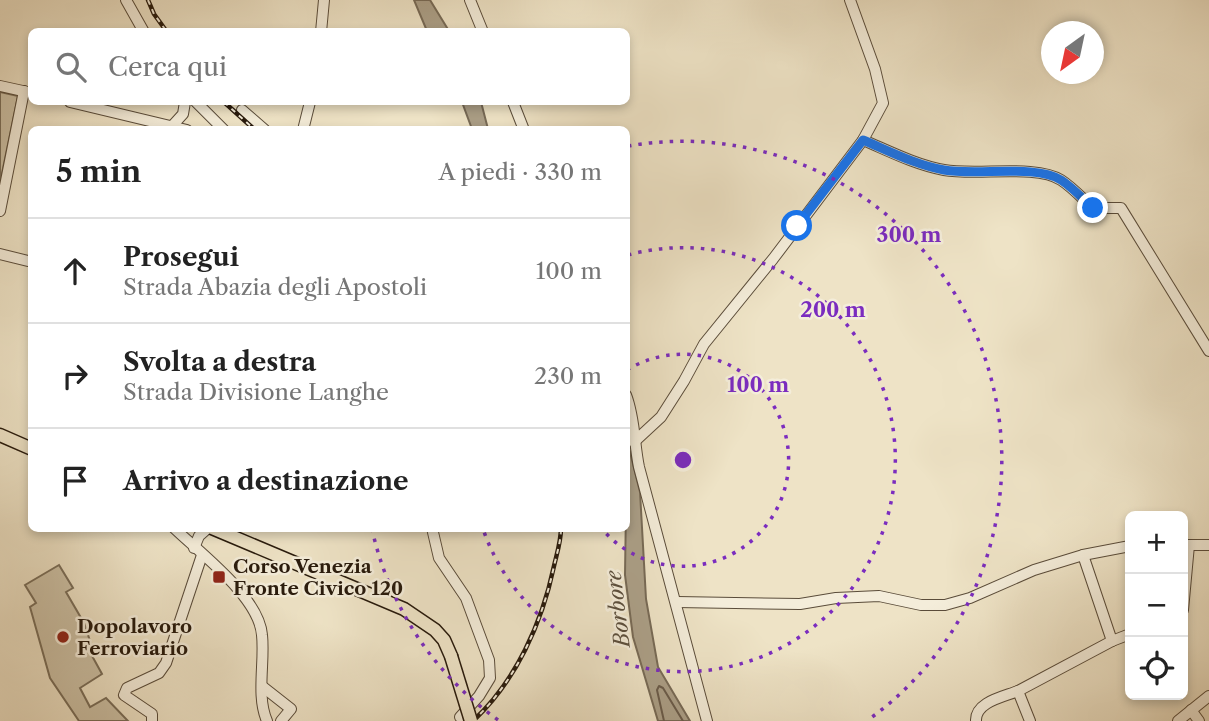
<!DOCTYPE html>
<html lang="it">
<meta charset="utf-8">
<style>
:root{--surface:#fff;--page:#f2f2f2;--text:#222;--muted:#767676;--line:#e0e0e0}
body{margin:0;font-family:"Libre Caslon Text",serif;background:var(--page);color:var(--text)}
.controls{position:absolute;right:21px;bottom:21px;display:grid;overflow:hidden;border-radius:10px;box-shadow:0 4px 10px #0003}
.controls button{width:63px;height:63px;display:grid;place-items:center;padding:0;border:0;border-bottom:2px solid var(--line);background:var(--surface);color:var(--text);font:35px sans-serif}
.compass{position:absolute;left:1041px;top:21px;width:63px;height:63px;border-radius:50%;background:var(--surface);box-shadow:0 4px 10px #0003;rotate:213deg}
.stop{position:absolute;width:21px;height:21px;margin:-16px;border:5px solid #1a73e8;border-radius:50%;background:#fff}
.stop.end{background:#1a73e8;border-color:#fff;box-shadow:0 2px 7px #0008}
.list{margin:0;padding:0;list-style:none}
h2{display:flex;justify-content:space-between;align-items:center;height:91px;margin:0;padding:0 28px;font-size:30px}
h2 small{font-size:23px;font-weight:400;color:var(--muted)}
.list li{display:grid;grid-template-columns:46px 1fr auto;gap:21px;align-items:center;box-sizing:border-box;height:105px;padding:0 28px;border-top:2px solid var(--line)}
.list b{display:block;font-size:26px;white-space:nowrap}
.list p{margin:0;font-size:23px;white-space:nowrap;color:var(--muted)}
.list em{font-size:23px;font-style:normal;color:var(--muted)}
.icon{flex:none;width:38px;height:38px;fill:none;stroke:currentColor;stroke-width:2;stroke-linecap:round;stroke-linejoin:round}
.map{position:relative;flex:none;width:1209px;height:721px;overflow:hidden}
.search{position:absolute;background:var(--surface);box-shadow:0 4px 10px #0003;left:28px;top:28px;width:602px;height:77px;display:flex;align-items:center;gap:18px;box-sizing:border-box;padding:0 24px;border-radius:10px;color:var(--muted);font-size:26px}
.panel{position:absolute;background:var(--surface);box-shadow:0 4px 10px #0003;left:28px;top:126px;width:602px;height:406px;border-radius:10px}
.map>svg:first-child{display:block}
</style>
<div class="map">
<svg width="1209" height="721" viewBox="0 0 1209 721">
<rect width="100%" height="100%" fill="#eee3c6"/>
<filter id="stains"><feTurbulence type="fractalNoise" baseFrequency=".00286" numOctaves="4"/><feColorMatrix values="0 0 0 0 .2 0 0 0 0 .09 0 0 0 0 .02 0 0 0 .5 -.17"/></filter>
<radialGradient id="worn" r=".72"><stop offset=".6" stop-color="#630" stop-opacity="0"/><stop offset="1" stop-color="#630" stop-opacity=".3"/></radialGradient>
<g fill="#ccc1a6" stroke="#7a6e59" stroke-width="2">
<polygon points="0,92 18,96 0,183"/>
<polygon points="59,565 73,588 66,592 84,623 91,644 91,654 102,674 80,688 90,707 106,698 128,721 79,721 50,678 30,607 36,603 25,585"/>
</g>
<g fill="#ab9f87" stroke="#776a56" stroke-width="2">
<polygon points="414,0 430,0 449,31 427,31"/>
<polygon points="462,102 481,102 488,129 472,129"/>
<polygon points="627,440 640,492 646,599 658,667 690,721 658,721 633,637 625,575"/>
</g>
<g fill="none" stroke-linecap="round" stroke-linejoin="round">
<polyline stroke="#6a5c4a" stroke-width="2" points="664,721 657,690 659,686 663,688 683,721"/>
<defs>
<g id="minor">
<polyline points="126,0 144,32"/>
<polyline points="470,0 483,32"/>
<polyline points="321,32 324,0"/>
<polyline points="0,86 32,93"/>
<polyline points="70,102 187,130"/>
<polyline points="196,102 224,130"/>
<polyline points="513,102 524,130"/>
<polyline points="242,110 265,130"/>
<polyline points="173,125 183,114 185,102"/>
<polyline points="303,130 310,102"/>
<path d="M863 140C889 151 916 165 944 170 976 176 1036 164 1061 180 1072 187 1083 199 1093 208H1121L1209 351"/>
<polyline points="0,211 24,91"/>
<polyline points="0,254 32,262"/>
<path d="M626 395C635 418 634 443 639 467L707 721"/>
<polyline points="634,442 661,417 684,381 704,344 773,259 863,140 883,103 875,69 850,0"/>
<path d="M174 528C201 554 259 597 262 635 265 662 256 696 267 721"/>
<polyline points="432,528 439,558 466,598 489,660 490,678 479,696 460,717"/>
<polyline points="1185,545 1209,545"/>
<polyline points="194,548 199,536 208,528"/>
<polyline points="677,602 800,604 836,598 879,596 921,605 945,605 970,598 1034,570 1083,555 1130,546"/>
<polyline points="1183,610 1189,545"/>
<polyline points="1112,641 1130,634"/>
<polyline points="263,687 291,709 281,721"/>
<polyline points="1191,710 1199,721"/>
<polyline points="152,721 152,714 124,695 127,688 159,673 166,663 202,555"/>
<path d="M976 721C975 702 1003 697 1018 691"/>
<polyline points="1030,721 1018,691 1112,641 1083,555"/>
<polyline points="1178,721 1209,696"/>
</g>
<g id="major">
<polyline points="0,435 32,449"/>
<polyline points="212,528 404,609 435,630 444,640 451,656"/>
</g>
</defs>
<use href="#minor" stroke="#5a4c3a" stroke-width="12"/>
<use href="#major" stroke="#281a0c" stroke-width="15"/>
<use href="#minor" stroke="#f4edda" stroke-width="10"/>
<use href="#major" stroke="#eee3c6" stroke-width="12"/>
<defs>
<g id="rail">
<polyline points="148,0 154,14 167,32"/>
<polyline points="224,102 255,130"/>
<path d="M473 721C516 681 542 623 554 566 557 553 561 541 561 528"/>
</g>
</defs>
<use href="#rail" stroke="#281a0c" stroke-width="4.5"/>
<use href="#rail" stroke="#f4edda" stroke-width="2" stroke-dasharray="5" stroke-linecap="butt"/>
<defs>
<polyline id="major-bridge" points="451,656 471,721"/>
</defs>
<use href="#major-bridge" stroke="#281a0c" stroke-width="15" stroke-linecap="butt"/>
<use href="#major-bridge" stroke="#eee3c6" stroke-width="12"/>
</g>
<g fill="none" stroke-linecap="round" stroke-linejoin="round">
<path stroke="#1a73e8" stroke-width="9" d="M797 226 863 140C889 151 916 165 944 170 976 176 1036 164 1061 180 1072 187 1083 199 1093 208"/>
</g>
<g fill="none" stroke="#7b2cbf" stroke-width="3.5" stroke-dasharray="3.5 7">
<path d="M627 370A106 106 0 1 1 602 529"/>
<path d="M628 255A212 212 0 1 1 483 529"/>
<path d="M498 720A319 319 0 0 1 372 529M628 146A319 319 0 0 1 868 720"/>
</g>
<g fill="#8f2418" stroke="#f4edda" stroke-width="2.5">
<rect x="212" y="570" width="14" height="14" rx="3.5"/>
<circle cx="63" cy="637" r="7"/>
</g>
<g text-anchor="middle" stroke-width="5" stroke-linejoin="round" paint-order="stroke">
<g font-size="19" font-weight="bold" fill="#281a0c" stroke="#f4edda" text-anchor="start">
<text x="233" y="573">Corso Venezia<tspan x="233" dy="22">Fronte Civico 120</tspan></text>
<text x="77" y="633">Dopolavoro<tspan x="77" dy="22">Ferroviario</tspan></text>
</g>
<g font-size="21" font-style="italic" fill="#5c4f3d" stroke="#f4edda">
<text transform="translate(618 609) rotate(-97)" y="7">Borbore</text>
</g>
</g>
<circle cx="683" cy="460" r="10" fill="#7b2cbf" stroke="#f4edda" stroke-width="3.5"/>
<g font-size="21" text-anchor="middle" font-weight="bold" fill="#7b2cbf" stroke="#f4edda" stroke-width="5" stroke-linejoin="round" paint-order="stroke">
<text x="909" y="242">300 m</text>
<text x="833" y="317">200 m</text>
<text x="758" y="392">100 m</text>
</g>
<rect width="100%" height="100%" filter="url(#stains)"/>
<rect width="100%" height="100%" fill="url(#worn)"/>
</svg>
<div class="controls">
<button>+</button>
<button>−</button>
<button><svg class="icon" aria-label="locate" viewBox="0 0 24 24"><circle cx="12" cy="12" r="6"/><path d="M12 2v4M12 18v4M2 12h4M18 12h4"/></svg></button>
</div>
<svg class="compass" viewBox="-18 -18 36 36"><path d="M0-13l5 13h-10z" fill="#e53935"/><path d="M0 13l5-13h-10z" fill="#767676"/></svg>
<div class="stop" style="left:797px;top:226px"></div>
<div class="stop end" style="left:1093px;top:208px"></div>
<div class="search"><svg class="icon" aria-label="search" viewBox="0 0 24 24"><circle cx="10" cy="10" r="6"/><path d="M15 15l6 6"/></svg>Cerca qui</div>
<section class="panel">
<h2>5 min<small>A piedi · 330 m</small></h2>
<ul class="list">
<li><svg class="icon" aria-label="ahead" viewBox="0 0 24 24"><path d="M12 20V5M6 11l6-6 6 6"/></svg><div><b>Prosegui</b><p>Strada Abazia degli Apostoli</p></div><em>100 m</em></li>
<li><svg class="icon" aria-label="right" viewBox="0 0 24 24"><path d="M7 20v-9h11M14 6l5 5-5 5"/></svg><div><b>Svolta a destra</b><p>Strada Divisione Langhe</p></div><em>230 m</em></li>
<li><svg class="icon" aria-label="arrive" viewBox="0 0 24 24"><path d="M6 21V4h12l-3 4 3 4H6"/></svg><div><b>Arrivo a destinazione</b></div></li>
</ul>
</section>
</div>
